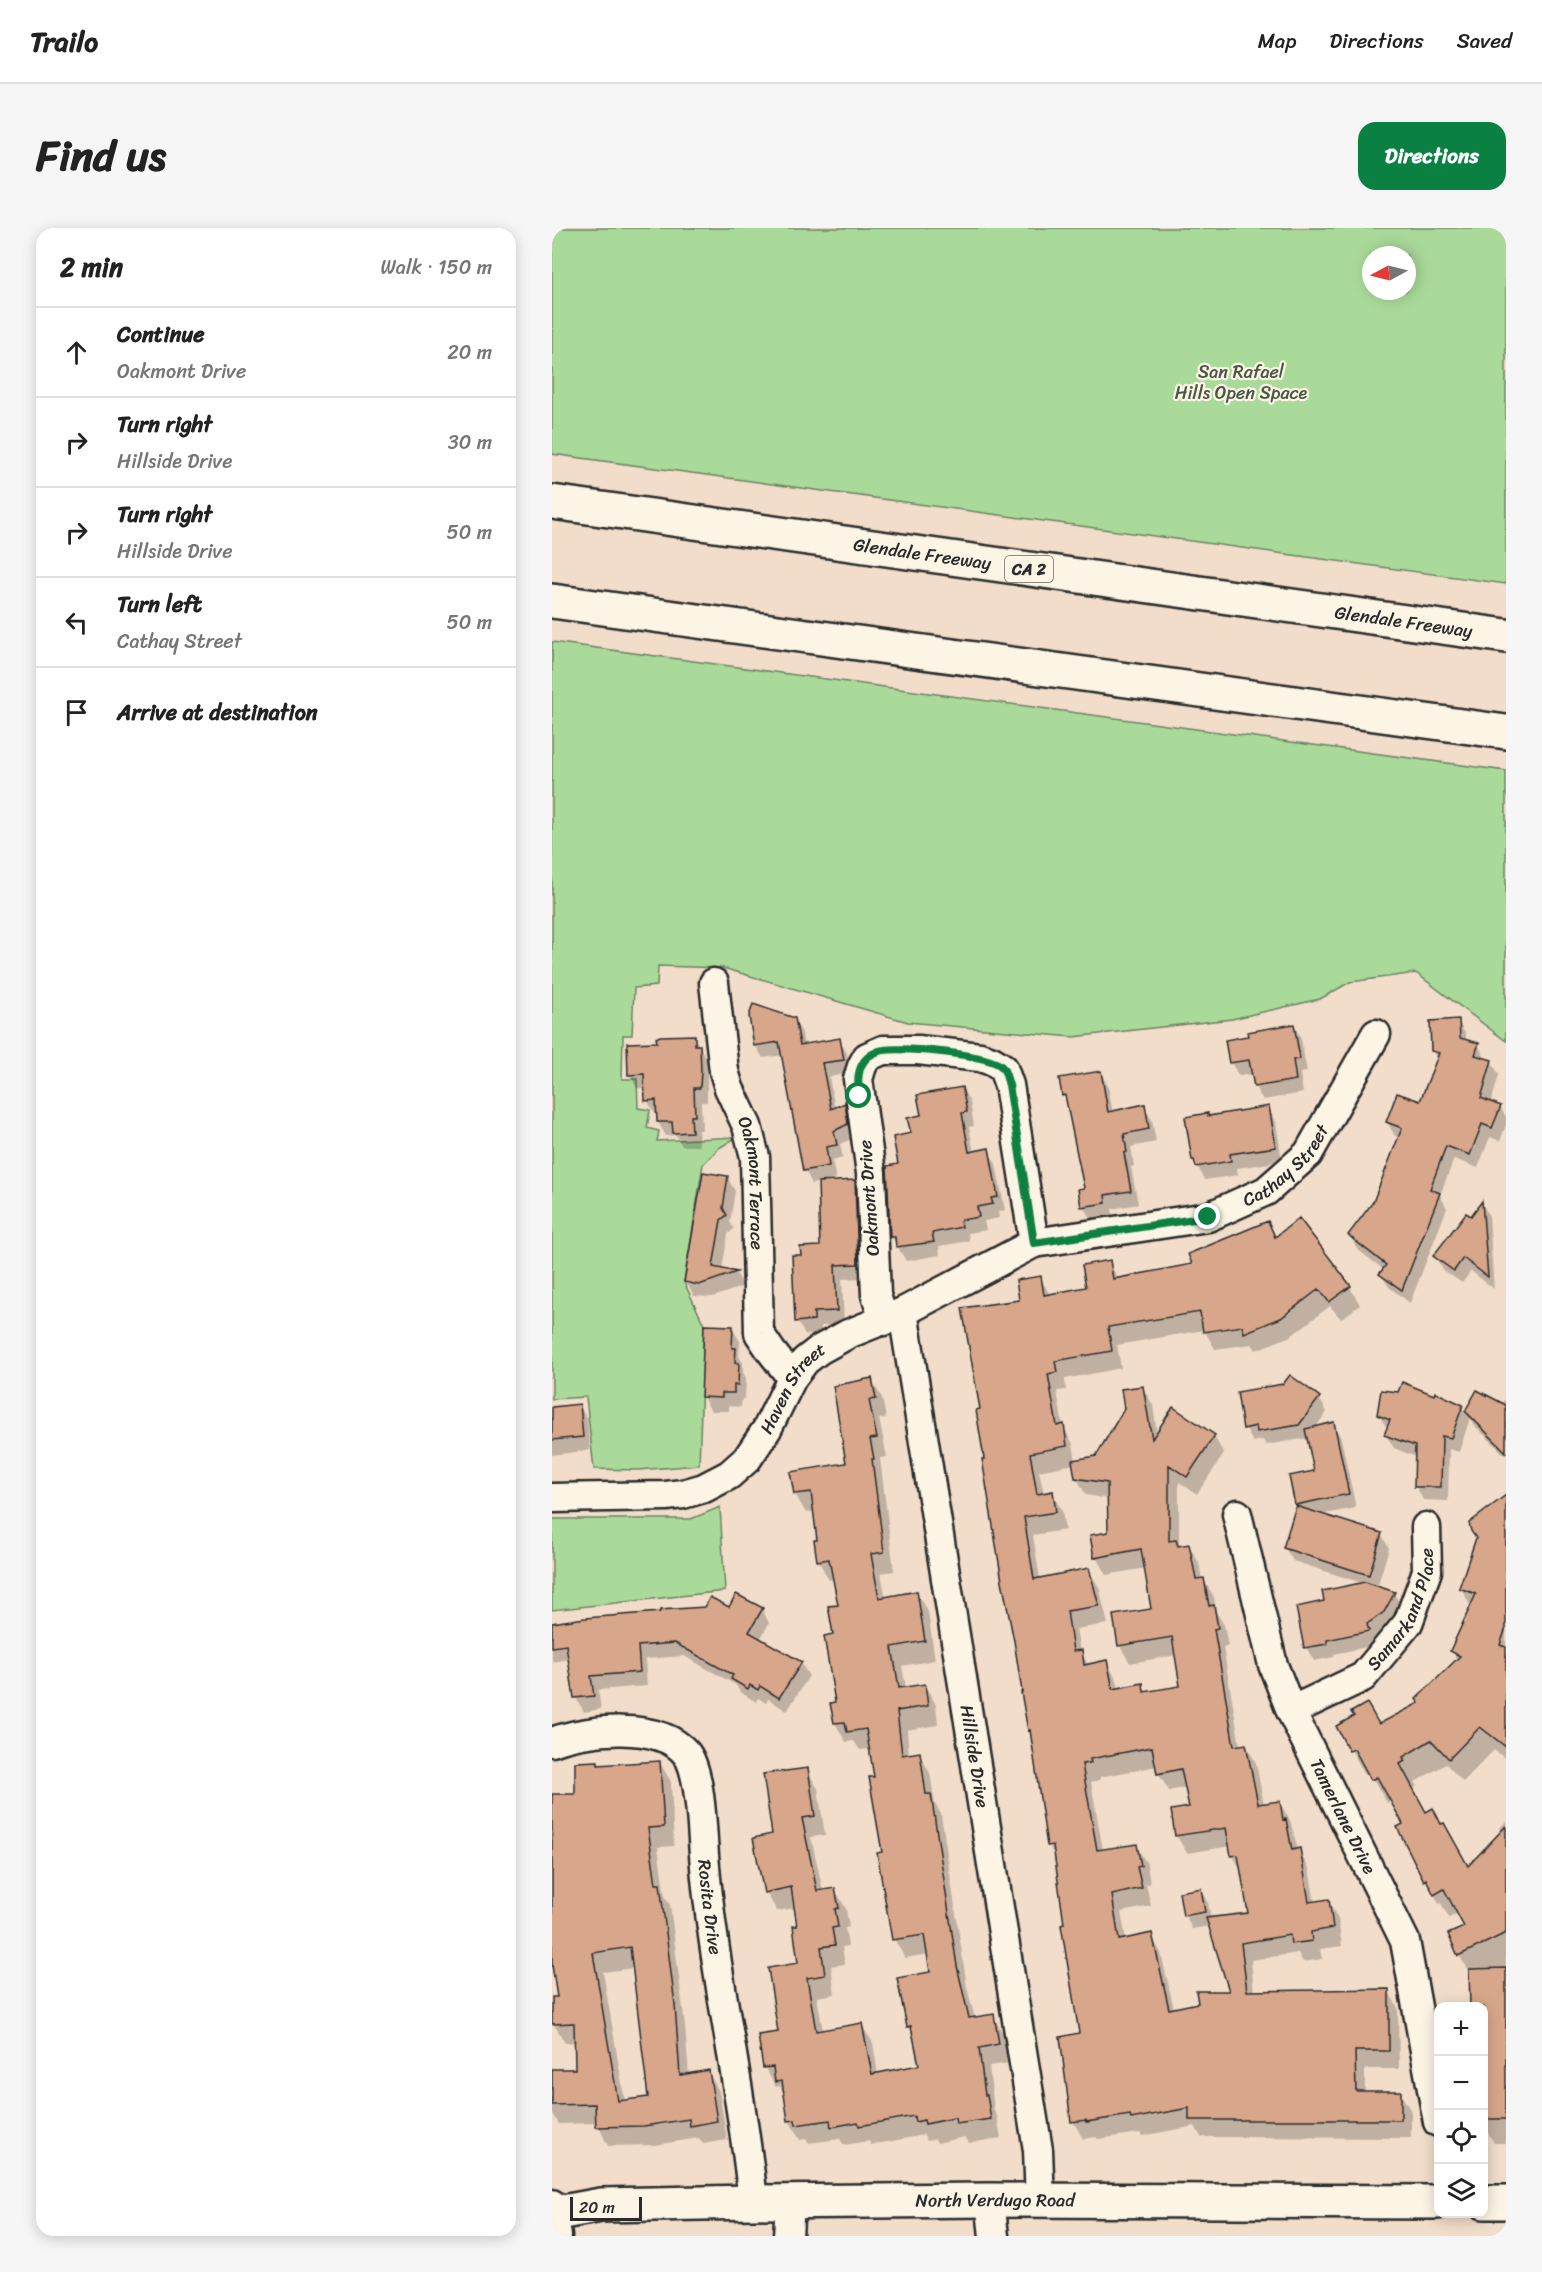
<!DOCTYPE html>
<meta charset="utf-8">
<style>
:root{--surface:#fff;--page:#f6f6f6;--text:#222;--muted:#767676;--line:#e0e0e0;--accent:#0b8043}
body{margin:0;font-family:Sriracha,sans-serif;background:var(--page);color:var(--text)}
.controls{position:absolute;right:18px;bottom:18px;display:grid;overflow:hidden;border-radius:12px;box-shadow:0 3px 15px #0003}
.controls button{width:54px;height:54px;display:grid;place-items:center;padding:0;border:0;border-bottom:2px solid var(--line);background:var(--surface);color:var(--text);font:30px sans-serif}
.compass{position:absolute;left:810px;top:18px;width:54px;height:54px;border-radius:50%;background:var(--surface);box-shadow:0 3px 15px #0003;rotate:263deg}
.scale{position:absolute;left:18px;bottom:15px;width:72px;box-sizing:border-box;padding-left:6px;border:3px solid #2b2b2b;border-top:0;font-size:16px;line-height:21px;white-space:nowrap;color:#2b2b2b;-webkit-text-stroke:4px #fcf5e5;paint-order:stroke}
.stop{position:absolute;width:18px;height:18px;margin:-14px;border:4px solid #0b8043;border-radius:50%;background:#fff}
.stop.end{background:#0b8043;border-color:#fff;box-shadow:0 2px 6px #0008}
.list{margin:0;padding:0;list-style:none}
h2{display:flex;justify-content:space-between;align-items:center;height:78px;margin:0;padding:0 24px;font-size:26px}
h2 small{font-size:20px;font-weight:400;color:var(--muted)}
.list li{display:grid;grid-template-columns:39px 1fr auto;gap:18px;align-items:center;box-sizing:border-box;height:90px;padding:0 24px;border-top:2px solid var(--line)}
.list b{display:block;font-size:22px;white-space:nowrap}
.list p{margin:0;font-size:20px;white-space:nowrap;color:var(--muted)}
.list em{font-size:20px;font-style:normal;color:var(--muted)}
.icon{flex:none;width:33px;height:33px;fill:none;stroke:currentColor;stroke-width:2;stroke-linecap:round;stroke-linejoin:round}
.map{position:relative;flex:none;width:954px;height:2008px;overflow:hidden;border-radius:18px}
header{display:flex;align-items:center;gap:36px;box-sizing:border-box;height:84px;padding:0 30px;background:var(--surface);border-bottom:2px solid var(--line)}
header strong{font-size:28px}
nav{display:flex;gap:33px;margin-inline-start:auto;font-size:21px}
.intro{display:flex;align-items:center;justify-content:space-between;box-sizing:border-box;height:144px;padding:0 36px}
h1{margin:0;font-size:42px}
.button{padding:15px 27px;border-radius:18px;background:var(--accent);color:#fff;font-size:21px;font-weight:700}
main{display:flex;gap:36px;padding:0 36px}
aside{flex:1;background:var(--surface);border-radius:18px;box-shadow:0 3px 15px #0003}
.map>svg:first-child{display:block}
</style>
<header>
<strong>Trailo</strong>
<nav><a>Map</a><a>Directions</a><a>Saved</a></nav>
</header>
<div class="intro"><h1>Find us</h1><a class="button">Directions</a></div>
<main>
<aside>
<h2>2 min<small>Walk · 150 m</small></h2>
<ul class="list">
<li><svg class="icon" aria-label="ahead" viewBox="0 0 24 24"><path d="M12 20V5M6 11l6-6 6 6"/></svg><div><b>Continue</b><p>Oakmont Drive</p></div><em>20 m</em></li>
<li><svg class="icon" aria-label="right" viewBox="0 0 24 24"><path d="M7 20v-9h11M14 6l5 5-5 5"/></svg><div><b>Turn right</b><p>Hillside Drive</p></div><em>30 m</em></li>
<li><svg class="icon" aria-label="right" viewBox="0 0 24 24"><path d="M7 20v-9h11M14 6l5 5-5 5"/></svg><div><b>Turn right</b><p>Hillside Drive</p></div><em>50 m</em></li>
<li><svg class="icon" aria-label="left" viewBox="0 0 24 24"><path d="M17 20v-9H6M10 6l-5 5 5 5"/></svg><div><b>Turn left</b><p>Cathay Street</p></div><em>50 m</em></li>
<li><svg class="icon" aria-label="arrive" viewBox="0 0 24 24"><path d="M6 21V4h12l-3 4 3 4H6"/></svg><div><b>Arrive at destination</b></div></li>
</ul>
</aside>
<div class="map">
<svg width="954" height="2008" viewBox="0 0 954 2008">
<rect width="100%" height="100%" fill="#f1ddca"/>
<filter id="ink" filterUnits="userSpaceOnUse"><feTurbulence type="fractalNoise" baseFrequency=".0167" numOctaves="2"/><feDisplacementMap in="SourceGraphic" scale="12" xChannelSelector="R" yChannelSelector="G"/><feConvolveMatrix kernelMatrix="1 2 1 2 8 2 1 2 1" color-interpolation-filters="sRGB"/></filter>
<g filter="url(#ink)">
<g fill="#aada9a" stroke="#6a8262" stroke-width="1.5" fill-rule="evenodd">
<path d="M0 0H954V356L0 226ZM819 27H855V63H819Z"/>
<polygon points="0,414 954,543 954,813 864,745 798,754 768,771 680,791 521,809 356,794 171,740 106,738 105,758 82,760 80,807 71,807 70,851 85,851 86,880 98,882 95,900 107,903 105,913 185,909 167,920 151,936 132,1054 152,1097 147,1237 86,1242 42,1241 34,1169 0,1171"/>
<polygon points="168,1279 173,1363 0,1382 0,1291 139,1291"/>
</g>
<g fill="#0003" fill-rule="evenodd">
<polygon points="242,791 250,805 252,818 287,812 295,825 298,845 277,849 283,881 292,877 300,890 302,910 288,916 291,930 280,933 284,951 272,953 273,955 302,954 310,968 313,1050 290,1051 292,1097 269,1098 269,1106 253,1107 245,1093 250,1028 270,1020 267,954 260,956 253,942 231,827 211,830 203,817"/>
<polygon points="906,793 914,807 914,813 926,816 933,831 939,833 947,847 939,875 948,879 954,889 954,897 948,913 938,909 926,940 902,931 888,967 895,980 858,1075 837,1059 829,1046 832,1042 805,1021 798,1007 822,975 848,909 843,908 835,894 869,875 886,832 880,822"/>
<polygon points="742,797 749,811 755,844 748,845 751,865 711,872 703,859 701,846 687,848 679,835 675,813"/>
<polygon points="142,809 155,832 155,874 149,874 150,902 146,902 147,918 130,918 124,907 114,908 106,894 106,886 103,886 95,872 94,860 85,860 77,846 106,816"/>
<polygon points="548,844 556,858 561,885 592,878 600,892 604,914 579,919 582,938 579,939 586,976 560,981 561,988 539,992 531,978 533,961 517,877 511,867"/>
<polygon points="410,860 418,874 422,898 417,899 422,925 436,922 444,936 453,982 446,984 447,990 432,993 434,1002 416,1005 417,1013 387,1018 388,1027 354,1033 340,1009 348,937 360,906 371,888"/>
<polygon points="716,880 724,894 730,933 685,940 686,947 653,952 642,932 657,889"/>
<polygon points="175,949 183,963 178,994 182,1001 176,1006 170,1042 184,1045 192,1058 161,1069 142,1068 134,1054"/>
<polygon points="930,976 937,988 942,1061 919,1043 910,1055 891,1042 883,1028"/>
<path d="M746 992 798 1059 808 1077 789 1091 778 1078 739 1108 704 1122 700 1116 663 1121 652 1102 565 1117 569 1140 513 1151 514 1162 505 1163 511 1198 521 1216 524 1233 545 1229 590 1159 601 1177 605 1206 662 1208 672 1226 645 1266 627 1254V1319L637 1317 647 1335 650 1352H652L662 1369 664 1384 672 1397 676 1418 671 1419 688 1518 694 1517 704 1535 712 1577 727 1574 738 1592 746 1622 757 1640 763 1675 776 1673 786 1691 790 1718 768 1721 770 1731 751 1734 746 1725 699 1732 702 1764 836 1762 846 1780 847 1841H813V1865H848L859 1883V1910L649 1909 643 1898 590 1908 588 1905 546 1911 544 1909 531 1911 521 1893 529 1807 505 1631 497 1618 481 1508 477 1502 430 1183 469 1073 488 1049 498 1067 536 1060 557 1034 567 1052 642 1037 716 995 724 1010ZM522 1236 524 1249 534 1267 557 1271 558 1306 544 1329 554 1347 594 1340 601 1382 568 1418 578 1435 625 1427 630 1460 595 1465 590 1457 567 1461 565 1452 555 1434 537 1438 528 1423 524 1401 556 1396 547 1359 536 1341 488 1351 481 1307 513 1302 510 1283 500 1265 492 1266 487 1243ZM605 1538 606 1545 617 1563 634 1559 639 1581 624 1607 635 1625 679 1618 681 1628 691 1645 698 1686 659 1691 656 1675 648 1662 633 1687 640 1701 658 1698 679 1765 648 1776 622 1781 609 1725 599 1707 574 1712 569 1684 599 1678 594 1656H598L595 1636 584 1618 551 1623 539 1554 548 1552V1549Z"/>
<polygon points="180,1100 188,1113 187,1128 191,1135 191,1144 194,1150 193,1171 190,1170 189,1179 177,1178 177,1183 159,1183 151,1169"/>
<polygon points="738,1149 767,1170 775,1184 763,1200 781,1196 789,1210 804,1280 768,1287 829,1306 837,1320 825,1360 842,1366 850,1379 839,1398 822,1410 824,1417 782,1426 782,1429 762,1433 754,1419 773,1374 813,1356 741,1333 733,1320 745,1277 764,1245 756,1210 714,1217 711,1212 701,1214 693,1200"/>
<polygon points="319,1151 330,1170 334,1190 327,1191 335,1229 328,1230 342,1343 329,1345 334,1371 364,1365 376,1384 383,1432 350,1438 354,1460 373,1457 384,1477 386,1497 355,1502 357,1527 367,1526 378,1545 383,1576 389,1586 415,1759 423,1791 441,1788 452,1807 457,1835 437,1838 442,1882 445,1888 449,1910 417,1915 413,1909 385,1915 383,1911 375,1913 372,1907 319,1917 317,1913 292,1917 288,1911 256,1915 254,1911 248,1912 237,1892 233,1868 228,1858 224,1859 213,1840 228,1805 248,1736 243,1680 225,1683 214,1664 221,1607 255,1542 266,1561 273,1607 259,1609 271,1663 283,1661 294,1681 297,1699 293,1700 296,1718 290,1719 293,1736 279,1738 283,1766 265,1769 271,1803 309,1796 321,1815 326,1847 368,1838 362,1808 356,1798 380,1745 377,1726 353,1730 342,1711 324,1550 319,1521 308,1522 302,1513 294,1514 283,1495 283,1407 287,1378 282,1351 277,1352 266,1332 263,1283 254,1285 243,1266 296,1237"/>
<polygon points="926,1164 949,1176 954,1171 954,1228 922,1197 918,1190 907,1224 897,1221 896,1273 871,1272 864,1258 864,1229 842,1220 834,1207 836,1202 827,1187 910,1178 913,1185"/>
<polygon points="27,1177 35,1191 38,1222 0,1227 0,1180"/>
<polygon points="954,1274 954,1531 942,1522 911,1554 894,1536 863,1554 866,1558 860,1561 874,1585 916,1640 951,1604 948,1600 954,1593 954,1915 942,1915 932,1898 932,1778 918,1746 907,1727 914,1699 906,1685 897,1690 889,1675 887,1676 847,1600 853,1597 839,1572 835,1575 817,1544 813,1547 786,1498 826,1497 868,1476 905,1432 900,1422 919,1379 909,1360 937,1280"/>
<polygon points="177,1381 210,1381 217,1395 208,1412 249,1435 257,1448 235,1483 216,1471 214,1475 206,1470 204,1474 188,1464 184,1457 132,1428 93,1431 95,1458 46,1462 49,1481 32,1484 24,1470 18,1431 0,1434 0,1396"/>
<path d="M45 1534 47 1539 108 1535 119 1554 122 1618 106 1619 113 1668 118 1677 133 1798 137 1847 156 1844 167 1863 175 1912 151 1916 147 1910 103 1917 56 1918 45 1895 7 1896 0 1884V1843L24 1842V1814L13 1815 2 1796 7 1770 0 1739V1568H25ZM82 1740 98 1870 73 1874 51 1744Z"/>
</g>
<g fill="#d8a68b" stroke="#2b2b2b" stroke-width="1.5" fill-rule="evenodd">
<polygon points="201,776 243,790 248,817 288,810 292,832 270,835 279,881 293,875 296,896 282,903 285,917 274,919 277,938 251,943 227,814 202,818 197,788"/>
<polygon points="907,791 908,810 927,815 923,827 940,832 929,870 949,878 940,900 930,896 918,927 894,918 878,961 888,965 850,1062 827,1046 834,1037 796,1007 821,974 850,900 834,894 845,865 868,873 887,825 879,823 878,793"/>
<polygon points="742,796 748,831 741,832 744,852 702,859 697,832 677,835 673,812 696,808 695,804"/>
<polygon points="143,807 143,817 148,817 149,843 148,860 142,860 143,888 139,888 140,904 121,905 120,894 105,894 104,872 93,873 92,846 76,847 75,815 105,814 104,810 108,808"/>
<polygon points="549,843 556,884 593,876 597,901 572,906 575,924 572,925 579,963 553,967 554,975 529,979 526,961 532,960 513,867 510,868 507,850"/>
<polygon points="410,859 415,884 410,885 417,924 437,920 446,969 439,970 441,976 425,979 427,989 409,992 410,999 380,1005 382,1014 344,1019 343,1009 338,1009 335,938 346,936 341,909 359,905 355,890 369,887 365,867"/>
<polygon points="717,878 724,919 678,926 679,933 644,939 642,932 640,932 633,889 656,885 656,888"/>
<polygon points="151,944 176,948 171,980 175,987 169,992 161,1039 185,1044 147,1057 132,1054"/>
<polygon points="303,952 306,1036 283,1037 285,1083 262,1084 262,1092 243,1094 240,1027 249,1027 248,1019 268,1018 266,954"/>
<polygon points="930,973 936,1049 911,1030 902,1043 881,1028 914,985 919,988"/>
<path d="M747 990 799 1058 777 1074 767 1061 729 1090 692 1105 690 1098 651 1104 648 1084 556 1099 560 1123 503 1133 505 1144 496 1146 505 1198 512 1196 515 1218 478 1225 485 1266 501 1263 504 1284 472 1289 482 1351 537 1340 547 1378 515 1383 521 1423 530 1422 532 1437 555 1432 561 1461 591 1455 592 1464 628 1458 620 1409 566 1418 561 1387 599 1381 589 1321 542 1330 538 1307 556 1304 555 1255 523 1250 520 1232 544 1228 572 1181 569 1161 591 1158 600 1211 621 1179 663 1207 635 1249 617 1237V1313L624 1312 626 1318 637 1316 644 1351 652 1350 657 1378 662 1377 666 1400 662 1401 682 1518 694 1516 706 1576 728 1573 731 1592 734 1591 740 1622 748 1620 757 1674 777 1671 781 1700 759 1704 760 1713 739 1716 738 1707 689 1715 695 1763 837 1761V1823H803L804 1863H849V1892H637V1880L579 1891 578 1887 534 1894V1892L519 1894 508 1809 527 1805 509 1697 512 1696 501 1617 495 1618 478 1502 476 1503 469 1464H470L462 1413 450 1353 430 1231H432L424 1182 428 1181 410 1080 467 1072 464 1052 489 1048 492 1067 534 1059 530 1037 558 1032 561 1051 640 1036 636 1026 716 993 723 1009ZM600 1519 605 1546 629 1541 637 1579 619 1582 623 1608 674 1600 679 1628 686 1627 696 1685 654 1690 677 1763H644L646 1775 617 1781 600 1705 567 1712 560 1667 590 1660 585 1639 589 1638 585 1616 545 1622 530 1536 539 1535 538 1531Z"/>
<polygon points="152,1097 181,1098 180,1120 184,1120 183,1135 187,1135 186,1157 182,1157 182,1165 170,1165 170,1170 149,1169"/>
<polygon points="738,1147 768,1169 747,1197 705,1204 704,1198 691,1201 685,1164 731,1156"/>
<polygon points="320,1150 324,1171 317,1172 325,1210 318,1211 322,1231 320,1231 332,1324 319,1326 327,1370 365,1363 373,1413 340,1419 347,1460 373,1456 376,1478 345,1483 350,1527 368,1524 374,1566 379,1566 405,1738 417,1790 442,1786 447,1816 427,1820 433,1867 435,1867 439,1891 404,1896 403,1890 373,1896 372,1892 363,1894 362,1888 307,1898 306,1894 279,1899 278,1892 244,1897 243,1892 236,1893 230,1853 223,1854 221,1839 211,1840 206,1807 226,1804 216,1740 246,1735 241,1698 245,1698 239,1659 212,1665 201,1610 220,1606 211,1546 256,1540 263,1588 250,1590 265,1663 283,1660 287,1680 283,1681 286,1699 280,1700 283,1717 269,1719 273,1747 255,1750 264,1803 310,1795 320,1846 367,1837 359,1798 355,1799 345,1750 378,1744 372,1707 340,1712 325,1625 330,1624 317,1549 322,1549 314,1501 295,1504 293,1494 282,1495 278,1475 283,1474 272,1408 281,1406 276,1378 286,1377 277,1331 265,1333 262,1312 265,1312 259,1264 242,1266 238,1244 294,1235 281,1158"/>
<polygon points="850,1154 882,1167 883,1164 911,1177 899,1210 890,1208 889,1259 862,1259 863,1218 832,1207 838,1192 825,1187 829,1162 846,1164"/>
<polygon points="925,1162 954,1177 954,1224 913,1183"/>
<polygon points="28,1176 31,1209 0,1212 0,1179"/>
<polygon points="782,1194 797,1266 743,1277 737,1248 762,1243 753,1201"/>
<polygon points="954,1267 954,1400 948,1417 954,1419 954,1519 928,1499 897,1531 879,1512 851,1529 853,1533 848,1536 874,1584 881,1580 889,1596 892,1595 916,1638 954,1598 954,1705 906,1728 896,1706 912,1699 892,1661 882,1667 874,1651 872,1653 845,1599 851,1596 825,1549 819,1552 802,1521 797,1523 784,1498 802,1488 799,1484 815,1475 827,1496 867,1475 864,1471 908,1428 898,1423 924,1366 907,1360 924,1310 919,1303 917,1295"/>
<polygon points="744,1278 830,1305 817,1347 731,1320"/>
<polygon points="813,1354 843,1364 832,1384 815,1396 817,1403 775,1412 775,1416 752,1420 744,1379 772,1373 770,1363"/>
<polygon points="184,1366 211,1380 197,1404 250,1434 227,1470 208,1458 206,1462 198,1457 196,1461 179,1451 181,1447 123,1415 86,1418 88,1444 39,1448 42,1468 22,1470 14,1417 0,1419 0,1395 33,1390 108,1384 108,1382 153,1379 158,1369 177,1379"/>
<path d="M46 1533V1537L108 1533 112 1599 96 1600 104 1656H108L123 1777 128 1847 157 1842 165 1893 138 1898 137 1891 92 1898 44 1899 43 1876 0 1877V1841H23L22 1795 0 1796V1769H5L0 1737V1566H23V1534ZM78 1719 96 1869 66 1873 41 1725Z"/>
<polygon points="649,1660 653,1684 631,1688 627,1664"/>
<polygon points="954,1740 954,1891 932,1891 932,1779 918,1779 917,1741"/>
</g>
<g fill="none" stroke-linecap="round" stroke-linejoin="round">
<defs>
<g id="minor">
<path id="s1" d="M162 755 172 843 177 860 195 898 203 929 207 1105 219 1123 240 1150"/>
<path id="s2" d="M351 1084 486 1922 488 1973"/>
<polyline points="332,1093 324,1067 319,945 306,851 310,838 315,829 331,822 366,822 428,829 440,833 451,840 457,857 482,1015"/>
<path id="s3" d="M0 1270 114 1268 131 1266 152 1260 177 1247 195 1231 215 1201 240 1150 253 1133 267 1122 296 1106 351 1084 482 1015 656 989 714 963 756 926 824 806"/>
<path id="s4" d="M685 1286 721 1437 739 1483 853 1713 886 1894"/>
<path id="s5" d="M739 1483 811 1449 856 1395 875 1343 874 1299"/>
<path id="s6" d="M0 1514C34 1501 107 1493 134 1525 149 1543 150 1603 152 1627 161 1744 190 1858 201 1974"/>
<polyline points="438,1972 442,2008"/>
<polyline points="0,1976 5,2008"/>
<polyline points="236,2008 238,1974"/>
</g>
<g id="secondary">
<polyline points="932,1974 954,1974"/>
<path id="s7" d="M0 1986 49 1977 201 1974 438 1972 886 1974"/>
</g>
<g id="motorway">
<path id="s8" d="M0 274 954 408"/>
<polyline points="0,373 954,504"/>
</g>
</defs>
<use href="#minor" stroke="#2b2b2b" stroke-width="33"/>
<use href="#secondary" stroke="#2b2b2b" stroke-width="38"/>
<use href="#motorway" stroke="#2b2b2b" stroke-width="38"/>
<use href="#minor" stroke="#fcf5e5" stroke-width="28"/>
<use href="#secondary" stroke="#fcf5e5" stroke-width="33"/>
<use href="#motorway" stroke="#fcf5e5" stroke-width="33"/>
</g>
</g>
<g fill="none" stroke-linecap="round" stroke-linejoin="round" filter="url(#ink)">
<path stroke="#0b8043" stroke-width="8" d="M307 868C306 856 304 839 316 829 319 826 328 822 332 822 352 819 438 826 450 839 454 843 455 852 457 857L482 1015 656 989"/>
</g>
<g text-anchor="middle" stroke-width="4.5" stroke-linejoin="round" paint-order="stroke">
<rect fill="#fcf5e5" stroke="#6a6863" stroke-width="1.5" x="453" y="328" width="48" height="26" rx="4.5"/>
<g font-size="16" font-weight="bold" fill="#2b2b2b">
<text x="477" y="347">CA 2</text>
</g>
<g font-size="18" fill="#4b5747" stroke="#fcf5e5">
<text x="689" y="150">San Rafael<tspan x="689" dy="21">Hills Open Space</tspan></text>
</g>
<g font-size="18" fill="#2b2b2b" stroke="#fcf5e5">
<text dy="6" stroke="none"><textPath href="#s8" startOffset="374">Glendale Freeway</textPath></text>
<text dy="6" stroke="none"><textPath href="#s8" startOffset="860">Glendale Freeway</textPath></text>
<text dy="6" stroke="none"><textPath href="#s3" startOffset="849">Cathay Street</textPath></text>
<text dy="6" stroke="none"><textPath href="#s1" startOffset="206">Oakmont Terrace</textPath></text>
<text transform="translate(317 970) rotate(-94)" y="6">Oakmont Drive</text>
<text dy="6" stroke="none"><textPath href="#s3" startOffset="290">Haven Street</textPath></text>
<text dy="6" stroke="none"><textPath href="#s5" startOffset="160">Samarkand Place</textPath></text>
<text dy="6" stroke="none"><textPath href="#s2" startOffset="450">Hillside Drive</textPath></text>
<text dy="6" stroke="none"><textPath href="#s4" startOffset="322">Tamerlane Drive</textPath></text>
<text dy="6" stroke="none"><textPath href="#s6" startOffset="298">Rosita Drive</textPath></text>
<text dy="6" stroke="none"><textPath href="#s7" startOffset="444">North Verdugo Road</textPath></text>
</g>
</g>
</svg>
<div class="controls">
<button>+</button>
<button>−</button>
<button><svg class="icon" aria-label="locate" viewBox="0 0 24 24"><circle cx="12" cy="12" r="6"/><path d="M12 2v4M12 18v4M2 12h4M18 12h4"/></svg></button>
<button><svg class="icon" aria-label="layers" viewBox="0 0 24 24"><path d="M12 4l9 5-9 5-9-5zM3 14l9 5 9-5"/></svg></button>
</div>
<svg class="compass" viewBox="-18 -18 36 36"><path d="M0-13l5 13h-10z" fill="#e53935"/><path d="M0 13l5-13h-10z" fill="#767676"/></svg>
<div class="scale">20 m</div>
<div class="stop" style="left:307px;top:868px"></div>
<div class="stop end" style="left:656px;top:989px"></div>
</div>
</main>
